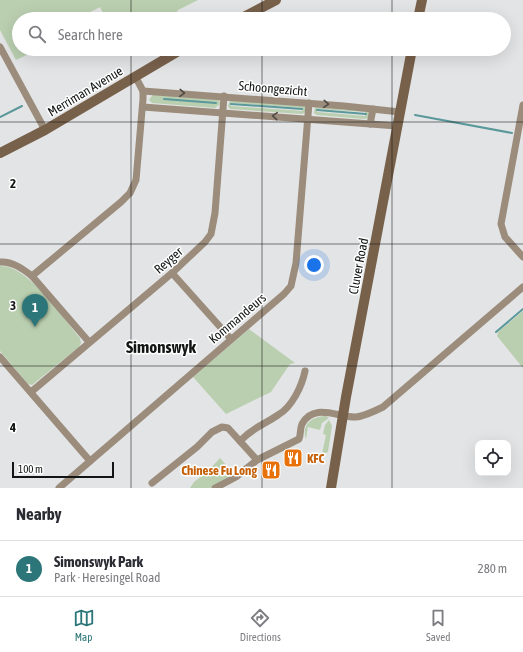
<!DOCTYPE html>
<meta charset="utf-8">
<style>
:root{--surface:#fff;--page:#f2f2f3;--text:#2b2b33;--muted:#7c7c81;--line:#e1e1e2;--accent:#2c7679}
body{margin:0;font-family:"Asap Condensed",sans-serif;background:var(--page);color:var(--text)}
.controls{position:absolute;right:12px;bottom:12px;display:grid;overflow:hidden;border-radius:8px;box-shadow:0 4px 16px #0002}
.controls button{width:36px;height:36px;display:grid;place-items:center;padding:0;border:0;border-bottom:1px solid var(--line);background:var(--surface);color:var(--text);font:20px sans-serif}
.scale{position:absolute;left:12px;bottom:10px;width:102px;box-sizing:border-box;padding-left:4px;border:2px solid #131414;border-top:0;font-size:11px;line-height:14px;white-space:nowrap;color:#131414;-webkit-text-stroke:3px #fff;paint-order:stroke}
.you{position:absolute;left:314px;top:265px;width:14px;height:14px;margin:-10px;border:3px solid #fff;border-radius:50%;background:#1a73e8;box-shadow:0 0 0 6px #1a73e833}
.badge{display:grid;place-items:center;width:26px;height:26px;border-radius:50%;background:var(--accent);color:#fff;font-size:13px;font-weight:700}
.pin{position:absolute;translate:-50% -33px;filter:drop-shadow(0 1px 2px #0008)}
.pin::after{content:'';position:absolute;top:21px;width:14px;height:12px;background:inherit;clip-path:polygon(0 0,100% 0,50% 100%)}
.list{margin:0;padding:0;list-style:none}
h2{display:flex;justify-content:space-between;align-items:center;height:52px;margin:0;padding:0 16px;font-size:17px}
h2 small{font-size:13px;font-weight:400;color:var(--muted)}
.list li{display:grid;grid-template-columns:26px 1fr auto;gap:12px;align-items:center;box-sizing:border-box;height:56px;padding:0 16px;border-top:1px solid var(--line)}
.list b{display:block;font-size:15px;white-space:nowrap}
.list p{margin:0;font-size:13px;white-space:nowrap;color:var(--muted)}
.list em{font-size:13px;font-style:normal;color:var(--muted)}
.icon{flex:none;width:22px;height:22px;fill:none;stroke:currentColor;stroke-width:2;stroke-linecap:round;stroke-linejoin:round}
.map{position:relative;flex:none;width:523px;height:488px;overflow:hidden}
.search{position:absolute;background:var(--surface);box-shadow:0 4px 16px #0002;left:12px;right:12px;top:12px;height:44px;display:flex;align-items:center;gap:10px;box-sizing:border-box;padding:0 14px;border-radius:22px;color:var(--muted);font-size:15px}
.sheet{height:108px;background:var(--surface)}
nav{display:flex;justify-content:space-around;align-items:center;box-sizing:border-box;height:56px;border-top:1px solid var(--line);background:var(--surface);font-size:11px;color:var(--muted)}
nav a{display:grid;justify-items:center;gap:2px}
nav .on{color:var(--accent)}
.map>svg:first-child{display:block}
</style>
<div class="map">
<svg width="523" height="488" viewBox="0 0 523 488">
<rect width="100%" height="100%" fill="#e3e4e5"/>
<g fill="#bacfb0" fill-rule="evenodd">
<polygon points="0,0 198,0 178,10 171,19 106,19 100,7 77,19 19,19 19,49 39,49 16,60 0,30"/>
<polygon points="153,94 219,100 220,104 215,108 152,103 149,100"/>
<path d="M230 100 305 106 306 112 302 114 230 109 228 106ZM231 103 302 108V111L231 106Z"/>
<path d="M315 107 368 111 369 113 368 118 365 119 317 115 314 113ZM317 109 365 112V116L317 112Z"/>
<path d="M0 266C27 264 63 318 80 338L81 343 79 347 32 385 28 384 0 351Z"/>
<polygon points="523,311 523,368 497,336 498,332"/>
<polygon points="249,329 295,363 290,364 271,392 226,414 193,377"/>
<path d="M326 416 329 418 322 423 320 430 308 427 306 439C301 425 312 416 326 416Z"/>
<polygon points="329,420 332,426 328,452 322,454 326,435 323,434 325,425"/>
<polygon points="220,458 234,474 210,488 190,488 194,482 207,472"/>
</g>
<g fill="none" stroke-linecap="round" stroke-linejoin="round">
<g stroke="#5a989b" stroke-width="2">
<polyline points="164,99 216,103"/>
<polyline points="231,104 302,109"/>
<polyline points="317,110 366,114"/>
<polyline points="415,115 512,133"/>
<polyline points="0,117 22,106"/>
<polyline points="496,332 523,309"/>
</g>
<g stroke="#9b8c7c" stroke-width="7">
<polyline points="0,47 45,130"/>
<polyline points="143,91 344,106 400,112"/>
<polyline points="523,105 501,224 505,237 523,257"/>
<polyline points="143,107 397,126"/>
<polyline points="370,124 373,109"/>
<path d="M0 262C12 261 23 269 32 276L89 342"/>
<polyline points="172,273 231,339"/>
<polyline points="32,276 121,202 130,193 136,180 143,99 143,91 135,76"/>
<polyline points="0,357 90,461"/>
<polyline points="31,392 172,273 205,242 211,234 215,213 224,96"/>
<path d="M240 441C255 426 262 426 278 415 292 407 302 386 305 371"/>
<polyline points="152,483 197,447 212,432 222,427 228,428 257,460"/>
<polyline points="59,488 284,294 291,286 296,263 309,103"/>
<path d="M215 488 236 477 257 460 299 439C301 434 300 428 302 424 314 402 339 418 356 417 365 416 375 411 383 407L523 287"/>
</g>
<g stroke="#78614b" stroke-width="10">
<polyline points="240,19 276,0"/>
<polyline points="418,19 422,0"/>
<polyline points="0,153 45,130 182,49"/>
<polyline points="331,488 346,397 412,49"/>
</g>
</g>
<defs><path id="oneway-chevron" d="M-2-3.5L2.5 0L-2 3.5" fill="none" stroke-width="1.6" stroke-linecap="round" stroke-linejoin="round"/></defs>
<g stroke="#504a43">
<use href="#oneway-chevron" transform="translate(182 93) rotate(3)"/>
<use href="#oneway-chevron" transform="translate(326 104) rotate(4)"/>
<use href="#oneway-chevron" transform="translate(275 116) rotate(-176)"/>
</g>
<path fill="none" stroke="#131414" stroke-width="1" stroke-opacity="0.55" d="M131 0V19M262 0V19M392 0V19M131 49V488M262 49V488M392 49V488M0 122H523M0 244H523M0 366H523"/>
<defs>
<symbol id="restaurant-square" viewBox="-11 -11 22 22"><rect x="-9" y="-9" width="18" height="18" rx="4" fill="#e8710a" stroke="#fff"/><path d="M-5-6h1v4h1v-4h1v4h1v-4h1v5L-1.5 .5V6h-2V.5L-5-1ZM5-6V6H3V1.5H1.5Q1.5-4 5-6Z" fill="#fff"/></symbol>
</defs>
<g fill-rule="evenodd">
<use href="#restaurant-square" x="282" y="447" width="22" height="22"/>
<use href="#restaurant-square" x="260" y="459" width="22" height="22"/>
</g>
<g text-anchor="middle" stroke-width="3" stroke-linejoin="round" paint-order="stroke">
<g font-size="13" fill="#131414" stroke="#fff">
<text transform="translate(273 88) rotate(5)" y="5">Schoongezicht</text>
<text transform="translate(85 91) rotate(-31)" y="5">Merriman Avenue</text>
<text transform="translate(168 260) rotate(-41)" y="5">Reyger</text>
<text transform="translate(358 266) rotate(-79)" y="5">Cluver Road</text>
<text transform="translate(237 318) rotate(-40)" y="5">Kommandeurs</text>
</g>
<g font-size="13" font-weight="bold" fill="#c56008" stroke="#fff" text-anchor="start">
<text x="307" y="463">KFC</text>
<text x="257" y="475" text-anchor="end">Chinese Fu Long</text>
</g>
<g font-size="17" font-weight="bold" fill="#131414" stroke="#fff">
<text x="161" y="353">Simonswyk</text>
</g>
</g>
<g font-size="13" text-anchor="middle" font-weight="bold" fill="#131414" stroke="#fff" stroke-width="3" stroke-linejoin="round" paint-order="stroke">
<text x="13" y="188">2</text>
<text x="13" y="310">3</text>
<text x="13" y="432">4</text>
</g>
</svg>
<div class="controls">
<button><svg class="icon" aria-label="locate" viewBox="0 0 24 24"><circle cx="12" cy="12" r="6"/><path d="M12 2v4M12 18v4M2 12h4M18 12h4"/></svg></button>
</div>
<div class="scale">100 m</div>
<div class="you"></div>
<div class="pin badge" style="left:35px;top:327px">1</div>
<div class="search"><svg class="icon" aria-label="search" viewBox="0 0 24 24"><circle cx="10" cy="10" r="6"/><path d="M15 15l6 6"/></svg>Search here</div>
</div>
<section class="sheet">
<h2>Nearby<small></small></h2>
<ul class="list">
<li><span class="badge">1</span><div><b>Simonswyk Park</b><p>Park · Heresingel Road</p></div><em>280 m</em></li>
</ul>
</section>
<nav>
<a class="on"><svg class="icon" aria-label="map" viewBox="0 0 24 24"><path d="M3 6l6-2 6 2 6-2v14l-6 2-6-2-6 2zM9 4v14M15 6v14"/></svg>Map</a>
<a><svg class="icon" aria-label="directions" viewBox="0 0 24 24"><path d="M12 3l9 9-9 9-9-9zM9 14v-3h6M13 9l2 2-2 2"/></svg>Directions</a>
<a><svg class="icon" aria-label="saved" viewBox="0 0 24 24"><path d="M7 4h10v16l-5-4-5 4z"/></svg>Saved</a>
</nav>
